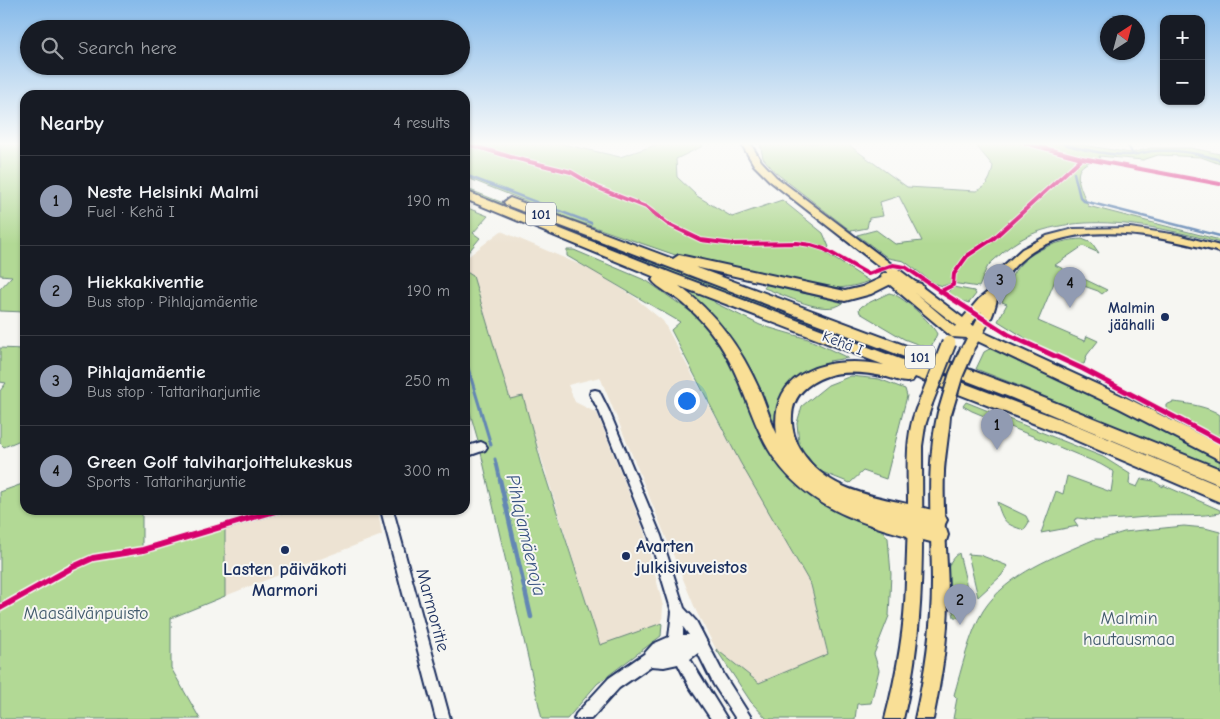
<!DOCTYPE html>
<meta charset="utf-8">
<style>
:root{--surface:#171b24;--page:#20242c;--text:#f1f3f6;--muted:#9ea1a6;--line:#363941;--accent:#919bb2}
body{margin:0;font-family:"Comic Neue",sans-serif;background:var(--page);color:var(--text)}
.controls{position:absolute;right:15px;top:15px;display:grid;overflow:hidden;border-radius:10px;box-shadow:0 1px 4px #0004}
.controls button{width:45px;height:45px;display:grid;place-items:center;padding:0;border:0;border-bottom:1px solid var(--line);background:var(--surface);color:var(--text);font:25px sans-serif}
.compass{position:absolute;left:1100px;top:15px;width:45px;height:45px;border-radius:50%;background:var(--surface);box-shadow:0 1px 4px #0004;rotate:36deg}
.you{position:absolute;left:686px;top:400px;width:18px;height:18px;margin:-12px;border:4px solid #fff;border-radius:50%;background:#1a73e8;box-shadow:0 0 0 8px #1a73e833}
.badge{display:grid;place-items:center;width:32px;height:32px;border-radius:50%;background:var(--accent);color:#111;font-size:16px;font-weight:700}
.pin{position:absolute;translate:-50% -41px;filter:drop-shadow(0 1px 2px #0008)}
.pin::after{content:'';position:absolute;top:26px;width:18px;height:15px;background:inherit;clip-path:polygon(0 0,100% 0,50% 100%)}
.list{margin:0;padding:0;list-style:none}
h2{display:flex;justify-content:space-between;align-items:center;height:65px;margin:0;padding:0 20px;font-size:21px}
h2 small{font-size:16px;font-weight:400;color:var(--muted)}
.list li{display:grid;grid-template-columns:32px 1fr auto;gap:15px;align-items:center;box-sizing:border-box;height:90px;padding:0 20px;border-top:1px solid var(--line)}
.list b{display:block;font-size:19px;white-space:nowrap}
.list p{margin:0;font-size:16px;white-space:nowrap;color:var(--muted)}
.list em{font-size:16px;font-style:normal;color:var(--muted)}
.icon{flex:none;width:28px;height:28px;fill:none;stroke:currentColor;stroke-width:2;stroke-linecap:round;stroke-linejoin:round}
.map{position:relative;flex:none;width:1220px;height:719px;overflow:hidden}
.search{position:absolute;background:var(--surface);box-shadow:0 1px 4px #0004;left:20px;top:20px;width:450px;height:55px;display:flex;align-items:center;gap:12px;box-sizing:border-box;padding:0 18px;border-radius:28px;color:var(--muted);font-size:19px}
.panel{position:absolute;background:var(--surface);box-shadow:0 1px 4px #0004;left:20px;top:90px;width:450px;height:425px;border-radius:15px}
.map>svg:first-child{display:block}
</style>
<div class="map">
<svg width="1220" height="719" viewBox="0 0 1220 719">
<rect width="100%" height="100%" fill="#f6f6f2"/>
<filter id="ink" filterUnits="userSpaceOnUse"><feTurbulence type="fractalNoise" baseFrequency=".02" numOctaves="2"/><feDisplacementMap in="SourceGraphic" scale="10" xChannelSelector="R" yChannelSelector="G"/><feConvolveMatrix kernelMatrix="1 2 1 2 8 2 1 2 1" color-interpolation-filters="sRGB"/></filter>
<g filter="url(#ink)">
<g fill="#ede3d3">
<polygon points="501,231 590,269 633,296 663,321 740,462 811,585 828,655 759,683 716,649 697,613 600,377 568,385 575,402 597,413 644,531 663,606 662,623 600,646 522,396 510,400 473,276 465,271 465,259"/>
<polygon points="291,510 378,510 382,535 225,596 225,530"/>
</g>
<g fill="#b2d995" stroke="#66847a">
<polygon points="0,143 25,143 25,312 0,311 0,289 12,276 0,275"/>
<path d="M465 143H559L620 157 661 143H702L703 146 676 159 677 177 697 196 732 217 782 200 823 233 829 247 824 252 869 281C851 288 837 289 818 287L684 258 568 218 465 177Z"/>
<path d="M760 143H846L907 187 976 191C988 186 991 178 993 166L974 143H1072L1131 153 1151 148H1191L1220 154V164L1201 157 1158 155 1143 160 1099 156 1100 159C1067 165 1079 183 1088 206L1220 240V243C1157 225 1055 204 1002 253 998 257 992 261 988 266 984 272 982 281 979 287L951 283 943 286 933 283 904 261 888 258 857 235 876 230 895 244 922 241 899 196 880 202 883 216 869 218 867 228 851 231 776 173 763 158Z"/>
<polygon points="465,188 649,260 924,363 922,368 647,264 465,191"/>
<polygon points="465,207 488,216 473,233 480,238 465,256"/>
<path d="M1082 239 1092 243 1099 253 1083 246 1055 265 1107 290 1102 294 1098 291 1067 280 1069 276 1064 274 1062 278H1056L1038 321 1082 340 1085 341 1087 336 1098 341 1087 355 1084 364H1080L1035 344 998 321 1007 304 1002 302C1007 294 1007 285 1012 276 1024 252 1057 240 1082 239Z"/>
<polygon points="567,250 574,250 647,281 698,317 699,315 731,359 764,439 853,516 882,530 888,538 891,574 889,616 874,654 879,670 871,703 857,704 855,719 767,719 751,702 716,649 759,683 828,654 811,585 740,462 671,330 680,322 567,256"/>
<polygon points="465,271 473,276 510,399 523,396 543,469 600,645 662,623 661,636 597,684 567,719 542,719 479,444 465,395"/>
<path d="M767 284 836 301 843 303C825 317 785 295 764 288Z"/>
<path d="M684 286 714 298 715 303 760 325 808 339 848 358 829 361 835 365 780 404 775 420 769 421C756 393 746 359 727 334 714 316 697 303 680 289Z"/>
<polygon points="953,287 974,291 976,294 969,303 959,300 948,292"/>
<path d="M889 293C901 294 932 323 937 334L930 349 904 339 860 313 859 309 862 306Z"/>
<polygon points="993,347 1097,395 1220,460 1220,470 1022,387 976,369 984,352"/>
<polygon points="0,348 22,349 21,355 25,358 25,438 4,447 0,443 0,391 6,383 0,382"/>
<polygon points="851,376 879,379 905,389 907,396 886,479 863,471 850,483 817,470 799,444 797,423 802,406 828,385"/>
<polygon points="970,381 1220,482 1220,488 969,385"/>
<path d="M966 402 1103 457 1130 474 1129 484 1137 487 1141 479 1154 481 1163 487V485L1220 510V513C1200 517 1182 515 1162 516 1134 517 1106 523 1078 518L1074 520 1078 526 1041 533 1056 491 1063 494 1067 476 1111 492 1114 472 1100 464 972 411 963 406Z"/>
<path d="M1173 402C1186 403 1210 407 1220 415V437L1170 412 1166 409V405Z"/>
<polygon points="25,483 25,510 142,510 142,547 224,525 269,510 291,510 225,530 225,596 171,618 171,668 200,719 0,719 0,492"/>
<path d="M997 502 1026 516 1029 522 1024 530C1004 524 1003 521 997 502Z"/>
<path d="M1184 526 1205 528 1220 532V719H953L957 698 954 695C961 671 970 632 983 611 1007 573 1057 556 1095 539H1101L1124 532Z"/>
<path d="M959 553C964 575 972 596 964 618L954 617C951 598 938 566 959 553Z"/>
<polygon points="968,554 980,555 1008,566 1001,576 978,597"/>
</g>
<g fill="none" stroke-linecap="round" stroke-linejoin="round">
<g stroke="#6487b4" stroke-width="2.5">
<path d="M1061 143C1083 150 1106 155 1129 155 1137 155 1144 152 1152 151 1174 149 1198 153 1220 160"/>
<polyline points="1127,143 1133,155"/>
<polyline points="1074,173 1080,197 1084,201 1220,236"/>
<polyline points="465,175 591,223"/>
</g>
<g stroke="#6487b4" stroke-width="3">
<polyline points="465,358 491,445"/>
<polyline points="495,459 500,481"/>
</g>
<polyline stroke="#6487b4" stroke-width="4.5" points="500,480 531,617"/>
<defs>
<g id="minor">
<path d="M595 390 599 391 609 411 661 536 684 608 696 621 724 675 752 719H736L714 685 698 653 690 659 727 719H711L689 686 678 664 664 667 651 666 619 688 591 719H574L576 714 609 678 644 654 653 644 669 637 672 612 649 536 599 411 590 394 591 391ZM683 627 689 635H683Z"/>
<polygon points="481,442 485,444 487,447 485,450 465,457 465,447"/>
<polygon points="381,510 393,510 450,719 436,719"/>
</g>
<g id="major">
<path d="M741 143H750L761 161 776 177 963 318 979 299 989 291 999 270 1022 249 1047 236 1074 229 1130 228 1178 235 1220 246V252C1154 235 1053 211 1006 277 998 288 997 304 992 316 986 329 978 341 971 353H963L961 350 967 338 952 337 883 279 881 276 883 273H888L770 181 754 165ZM915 293 956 325 955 327ZM982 311 974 326 971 324Z"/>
<path d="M925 399 930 400 932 404 925 426 922 446C922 540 926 627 903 719H885C897 673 905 628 906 581 907 554 908 527 908 501 908 468 904 431 920 400Z"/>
<path d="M945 407 950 408C952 413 944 461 944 472 942 514 948 556 948 598 948 639 941 679 933 719H915C925 674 932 629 932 583 932 525 925 469 938 412L940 408Z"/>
</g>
<g id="highway">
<path d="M465 191 674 274 1078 426 1220 486V502L1066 436 915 377 912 381C904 384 895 379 887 377 868 373 845 370 827 376 807 383 793 395 792 416 791 428 795 442 802 452 834 501 896 496 944 514L947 520 944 526 941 527 946 529 948 535 946 541 939 544C867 526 795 509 761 435 746 403 737 368 716 339 707 326 695 313 683 303 674 295 658 289 652 280L655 277 465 199ZM679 286 884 365C832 355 768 368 777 434 770 420 766 405 760 391 741 348 716 313 679 286Z"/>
<polygon points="510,198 673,259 679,255 845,291 862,287 890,274 921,284 923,287 921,290 916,292 891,284 871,294 845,301 695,267 1024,390 1220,469 1220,485 1012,398 506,205 504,202"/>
<polygon points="976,329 1131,400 1220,445 1220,460 1119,408 971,338 969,334 971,330"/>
</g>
</defs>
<use href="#minor" stroke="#1b2f5e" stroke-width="4"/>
<use href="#major" stroke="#1b2f5e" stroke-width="4"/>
<use href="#highway" stroke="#1b2f5e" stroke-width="4"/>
<use href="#minor" fill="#f6f6f2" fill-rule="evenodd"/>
<use href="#major" fill="#f9df96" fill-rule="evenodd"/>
<use href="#highway" fill="#f9df96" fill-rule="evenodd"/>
<defs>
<g id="major-bridge">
<polyline points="925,404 949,343"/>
<polyline points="945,412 956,375 967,350"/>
</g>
</defs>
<use href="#major-bridge" stroke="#1b2f5e" stroke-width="17" stroke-linecap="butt"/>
<use href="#major-bridge" stroke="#f9df96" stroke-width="13"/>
<defs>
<g id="cycleway-far2">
<polyline points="465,143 514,158 571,172 598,188 646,207 668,224 701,240 733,244 797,243 811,245 824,249 868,274 893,265 905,267 942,292"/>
<polyline points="1025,143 1082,158 1220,184"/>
<polyline points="941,291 953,285 954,274 967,256 994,238 1082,158"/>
</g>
<polyline id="cycleway-far1" points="940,291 1009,335 1083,369 1220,441"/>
<polyline id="cycleway" points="0,608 73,567 93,558 143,550 278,510"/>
</defs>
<use href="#cycleway-far2" stroke="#f6f6f2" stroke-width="6"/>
<use href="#cycleway-far1" stroke="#f6f6f2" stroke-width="8"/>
<use href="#cycleway" stroke="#f6f6f2" stroke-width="9"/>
<use href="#cycleway-far2" stroke="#d6006c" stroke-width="4"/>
<use href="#cycleway-far1" stroke="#d6006c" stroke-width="5"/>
<use href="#cycleway" stroke="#d6006c" stroke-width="6"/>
</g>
</g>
<linearGradient id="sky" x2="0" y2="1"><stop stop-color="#86baea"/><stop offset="0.59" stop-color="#fbfbf9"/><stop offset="1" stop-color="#fbfbf9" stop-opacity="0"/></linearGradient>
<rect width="1220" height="244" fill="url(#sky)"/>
<g fill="#1b2f5e" stroke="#f6f6f2" stroke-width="2">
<circle cx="1165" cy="317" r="5"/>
<circle cx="285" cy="550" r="5"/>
<circle cx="626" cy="556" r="5"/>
</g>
<g text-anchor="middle" stroke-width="4" stroke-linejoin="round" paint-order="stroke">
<g fill="#f6f6f2" stroke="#5d6b8a" stroke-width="1">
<rect x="526" y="202.5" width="30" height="23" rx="4"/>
<rect x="905" y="345.5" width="30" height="23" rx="4"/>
</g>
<g font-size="14" font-weight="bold" fill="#1b2f5e">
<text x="541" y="219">101</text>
<text x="920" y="362">101</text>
</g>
<g font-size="15" font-weight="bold" fill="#1b2f5e" stroke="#f6f6f2" text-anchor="end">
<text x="1155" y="313">Malmin<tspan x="1155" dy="17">jäähalli</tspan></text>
</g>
<g font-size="15" fill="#1b2f5e" stroke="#f6f6f2">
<text transform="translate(843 343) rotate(21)" y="5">Kehä I</text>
</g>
<g font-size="18" font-weight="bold" fill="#1b2f5e" stroke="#f6f6f2" text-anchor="start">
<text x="636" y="552">Avarten<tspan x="636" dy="21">julkisivuveistos</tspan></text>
<text x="285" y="575" text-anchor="middle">Lasten päiväkoti<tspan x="285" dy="21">Marmori</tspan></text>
</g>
<g font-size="18" fill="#1b2f5e" stroke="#f6f6f2">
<text transform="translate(433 610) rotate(75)" y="6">Marmoritie</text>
</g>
<g font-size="18" fill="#415a6c" stroke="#f6f6f2">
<text x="86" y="619">Maasälvänpuisto</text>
<text x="1129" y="624">Malmin<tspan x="1129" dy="21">hautausmaa</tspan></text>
</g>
<g font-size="19" font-style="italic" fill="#395482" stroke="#f6f6f2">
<text transform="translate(527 535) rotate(77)" y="7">Pihlajamäenoja</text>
</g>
</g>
</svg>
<div class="controls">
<button>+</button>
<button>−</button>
</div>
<svg class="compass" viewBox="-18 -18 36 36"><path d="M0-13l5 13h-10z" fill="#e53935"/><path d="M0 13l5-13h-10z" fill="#9ea1a6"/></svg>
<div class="you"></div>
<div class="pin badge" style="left:997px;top:450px">1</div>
<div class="pin badge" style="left:960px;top:625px">2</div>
<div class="pin badge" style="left:1000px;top:305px">3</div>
<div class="pin badge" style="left:1070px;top:308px">4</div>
<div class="search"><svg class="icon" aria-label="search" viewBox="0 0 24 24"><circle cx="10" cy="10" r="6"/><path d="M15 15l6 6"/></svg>Search here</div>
<section class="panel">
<h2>Nearby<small>4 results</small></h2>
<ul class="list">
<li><span class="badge">1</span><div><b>Neste Helsinki Malmi</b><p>Fuel · Kehä I</p></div><em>190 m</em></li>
<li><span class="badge">2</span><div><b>Hiekkakiventie</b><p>Bus stop · Pihlajamäentie</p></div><em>190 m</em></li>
<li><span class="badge">3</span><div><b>Pihlajamäentie</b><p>Bus stop · Tattariharjuntie</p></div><em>250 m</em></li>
<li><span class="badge">4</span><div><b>Green Golf talviharjoittelukeskus</b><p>Sports · Tattariharjuntie</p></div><em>300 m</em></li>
</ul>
</section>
</div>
